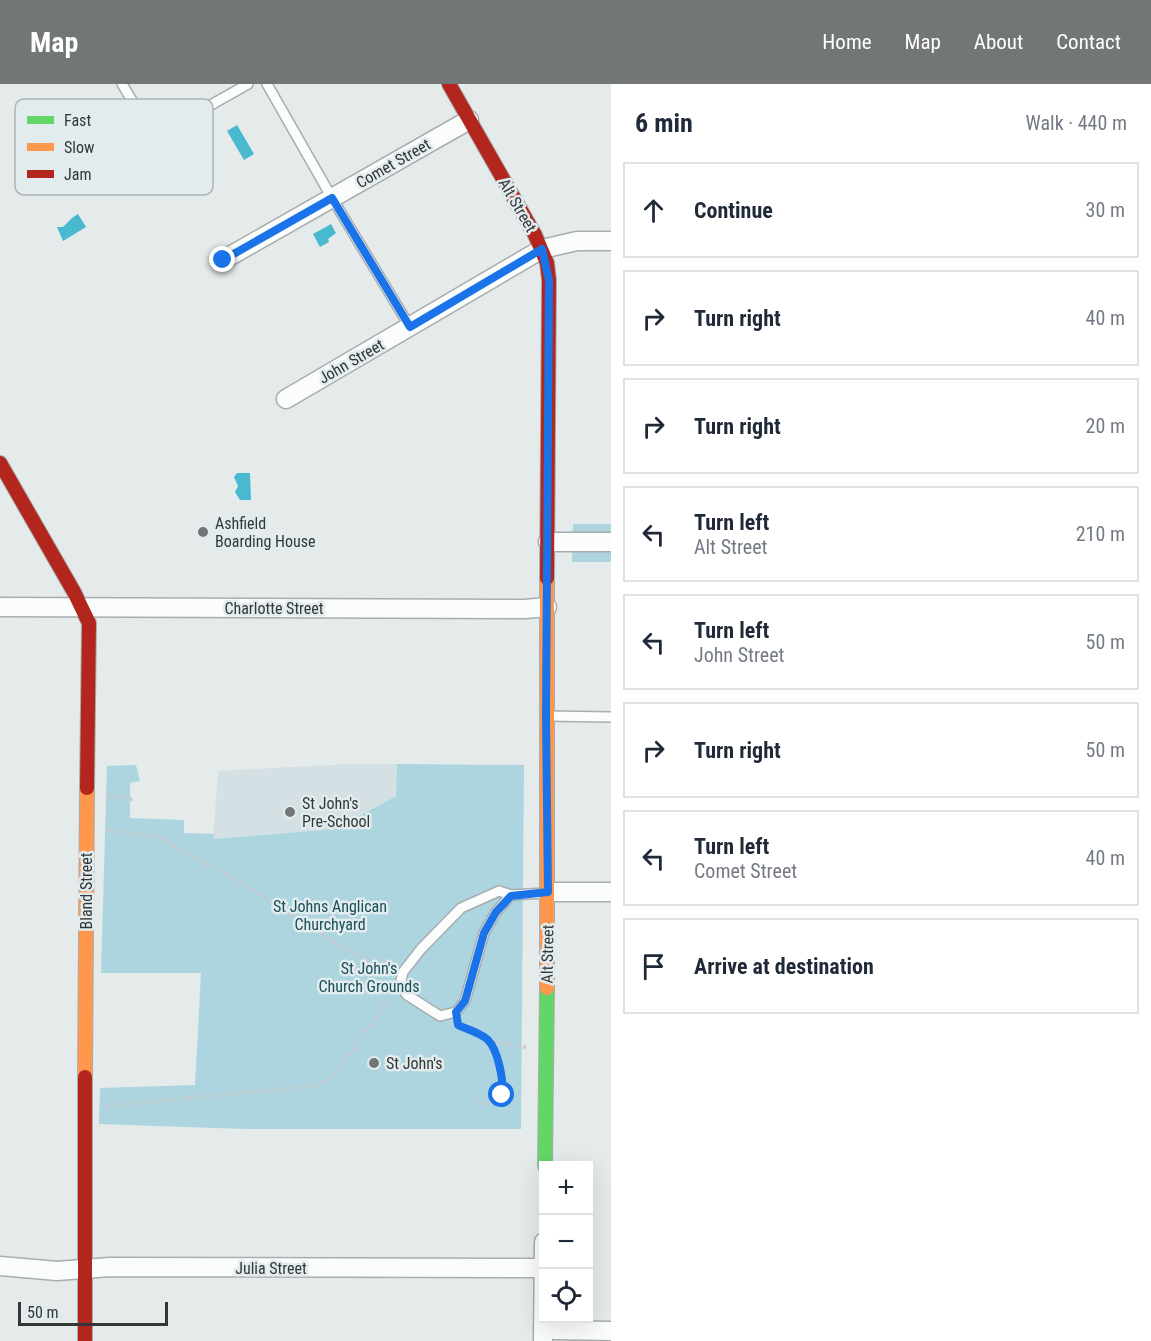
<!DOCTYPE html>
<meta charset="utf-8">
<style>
:root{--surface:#fff;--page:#f2f2f3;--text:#1f2937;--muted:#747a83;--line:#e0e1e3;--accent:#727676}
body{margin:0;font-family:"Roboto Condensed",sans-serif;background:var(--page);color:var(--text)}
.controls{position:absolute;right:18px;bottom:18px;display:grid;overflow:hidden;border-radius:0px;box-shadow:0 6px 24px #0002}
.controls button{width:54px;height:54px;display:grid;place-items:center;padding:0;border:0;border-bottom:2px solid var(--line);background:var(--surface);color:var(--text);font:30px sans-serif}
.scale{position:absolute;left:18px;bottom:15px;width:150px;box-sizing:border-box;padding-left:6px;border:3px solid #343738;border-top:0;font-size:16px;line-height:21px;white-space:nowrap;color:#343738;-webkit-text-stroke:4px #e2ebed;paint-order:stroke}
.stop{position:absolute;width:18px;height:18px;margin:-14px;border:4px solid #1a73e8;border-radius:50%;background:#fff}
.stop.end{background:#1a73e8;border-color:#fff;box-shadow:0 2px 6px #0008}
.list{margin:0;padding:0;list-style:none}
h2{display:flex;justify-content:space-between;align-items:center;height:78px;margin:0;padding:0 24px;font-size:26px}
h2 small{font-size:20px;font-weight:400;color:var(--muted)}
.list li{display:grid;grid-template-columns:39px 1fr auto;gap:18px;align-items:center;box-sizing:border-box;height:96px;margin:0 12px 12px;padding:0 12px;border:2px solid var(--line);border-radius:0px}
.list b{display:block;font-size:22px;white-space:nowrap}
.list p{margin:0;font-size:20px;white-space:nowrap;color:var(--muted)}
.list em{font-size:20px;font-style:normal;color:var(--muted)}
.icon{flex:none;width:33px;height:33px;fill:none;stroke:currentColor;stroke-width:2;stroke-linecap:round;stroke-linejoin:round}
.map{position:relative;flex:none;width:611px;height:1257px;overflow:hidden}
header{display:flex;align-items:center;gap:36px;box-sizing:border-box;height:84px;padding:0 30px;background:var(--accent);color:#fff}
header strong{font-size:28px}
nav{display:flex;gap:33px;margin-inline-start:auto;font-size:21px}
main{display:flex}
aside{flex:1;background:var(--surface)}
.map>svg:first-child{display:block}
</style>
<header>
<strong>Map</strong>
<nav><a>Home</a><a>Map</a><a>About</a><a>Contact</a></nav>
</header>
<main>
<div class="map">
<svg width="611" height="1257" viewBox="0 0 611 1257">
<rect width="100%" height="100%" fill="#e5eaea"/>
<polygon fill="#d4e0e4" points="350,680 397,680 396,712 335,745 213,755 218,687"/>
<g fill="#acd5e0">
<polygon points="573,440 611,440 611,478 572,478"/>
<polygon points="397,680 524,681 521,1045 245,1045 99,1040 100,1004 195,1001 201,889 101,889 107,682 136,681 140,697 130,699 130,734 184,736 184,749 214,750 213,755 335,745 396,712"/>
</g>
<g fill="#48b9cf">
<polygon points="237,41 254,70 244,76 227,47"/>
<polygon points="78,130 86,143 63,157 57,143 63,143 72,134"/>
<polygon points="331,140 336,149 328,155 329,158 320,163 313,150"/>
<polygon points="237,389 250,389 251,416 240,416 235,408 238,402 234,393"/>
</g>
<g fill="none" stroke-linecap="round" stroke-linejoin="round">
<defs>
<g id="lane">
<polyline points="122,0 154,53 248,0"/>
<polyline points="267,0 332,114 410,243"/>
<polyline points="547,632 611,633"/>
<polyline points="511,811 499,807 461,824 421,865 403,888 400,901 407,911 440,932 456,928 465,917 484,849 496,828 511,811 545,809"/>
</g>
<g id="street">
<polyline points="223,176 469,36"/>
<polyline points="286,315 542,165 577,157 611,157"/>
<polyline points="548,458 611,458"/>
<polyline points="0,523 525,525 547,523"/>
<polyline points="548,808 611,808"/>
<polyline points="0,1182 57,1187 110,1183 543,1184"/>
<polyline points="543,1244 556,1246 611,1247"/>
<polyline points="543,1257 544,1158"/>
</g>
<polyline id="fast" points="545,1082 547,904"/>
<g id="slow">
<polyline points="547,494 547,904"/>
<polyline points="85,993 87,704"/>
</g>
<g id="jam">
<polyline points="449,0 535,151 547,179 549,196 547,494"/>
<polyline points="0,379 74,508 89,539 87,704"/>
<polyline points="85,993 85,1257"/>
</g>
</defs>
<use href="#lane" stroke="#a9adae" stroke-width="12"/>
<use href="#street" stroke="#a9adae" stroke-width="21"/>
<use href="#fast" stroke="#a9adae" stroke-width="16"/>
<use href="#slow" stroke="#a9adae" stroke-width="16"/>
<use href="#jam" stroke="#a9adae" stroke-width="16"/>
<g stroke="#c7c9ca" stroke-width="4" stroke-dasharray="3 4.5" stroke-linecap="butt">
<polyline points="107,711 136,716"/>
<polyline points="108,746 157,753 245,801 310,844 369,876 388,891"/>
<polyline points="460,942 493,958 526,963"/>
<path d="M474 1017 487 1020 497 1018C510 999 498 975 488 956"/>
<polyline points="106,1022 314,1002 325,997 336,988 391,913"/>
</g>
<use href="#lane" stroke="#fbfcfc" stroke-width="9"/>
<use href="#street" stroke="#fbfcfc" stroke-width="18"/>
<use href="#fast" stroke="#63d668" stroke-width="14"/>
<use href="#slow" stroke="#ff974d" stroke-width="14"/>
<use href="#jam" stroke="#b3261e" stroke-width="14"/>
</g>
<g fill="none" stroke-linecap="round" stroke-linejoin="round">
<path stroke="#1a73e8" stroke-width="8" d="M223 176 332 114 410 243 542 165 549 196 546 632 548 808 511 812 496 828 484 849 465 917 456 928 458 941C466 945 481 949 488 956 498 966 504 997 502 1011"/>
</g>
<g fill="#727676" stroke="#e2ebed" stroke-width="2">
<circle cx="203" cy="448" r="6"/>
<circle cx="290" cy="728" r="6"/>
<circle cx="374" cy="979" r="6"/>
</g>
<g text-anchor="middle" stroke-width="5" stroke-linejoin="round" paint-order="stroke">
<g font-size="16" fill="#343738" stroke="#e2ebed">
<text transform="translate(393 79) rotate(-30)" y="6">Comet Street</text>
<text transform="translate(518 121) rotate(60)" y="6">Alt Street</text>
<text transform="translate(351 277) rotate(-30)" y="6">John Street</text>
<text x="274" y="530">Charlotte Street</text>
<text transform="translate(86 807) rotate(-90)" y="6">Bland Street</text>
<text transform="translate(547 870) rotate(-89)" y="6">Alt Street</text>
<text x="271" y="1190">Julia Street</text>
</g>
<g font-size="16" fill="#343738" stroke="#e2ebed" text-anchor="start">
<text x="215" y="445">Ashfield<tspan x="215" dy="18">Boarding House</tspan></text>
<text x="302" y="725">St John's<tspan x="302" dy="18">Pre-School</tspan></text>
<text x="386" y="985">St John's</text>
</g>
<g font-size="16" fill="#184e5b" stroke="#e2ebed">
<text x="330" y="828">St Johns Anglican<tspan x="330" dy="18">Churchyard</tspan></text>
<text x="369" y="890">St John's<tspan x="369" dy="18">Church Grounds</tspan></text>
</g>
</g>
<rect x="15" y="15" width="198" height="96" rx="9" fill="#e2ebed" stroke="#aeb5b7" stroke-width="1.5"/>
<rect x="27" y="32" width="27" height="8" fill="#63d668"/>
<rect x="27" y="59" width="27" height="8" fill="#ff974d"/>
<rect x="27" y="86" width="27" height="8" fill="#b3261e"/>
<g font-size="16" fill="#343738">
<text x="64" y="42">Fast</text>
<text x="64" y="69">Slow</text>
<text x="64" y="96">Jam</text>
</g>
</svg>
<div class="controls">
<button>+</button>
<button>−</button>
<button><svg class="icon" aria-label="locate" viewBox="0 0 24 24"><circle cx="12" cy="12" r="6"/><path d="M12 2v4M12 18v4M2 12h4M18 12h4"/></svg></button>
</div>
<div class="scale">50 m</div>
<div class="stop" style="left:502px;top:1011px"></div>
<div class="stop end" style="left:223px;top:176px"></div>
</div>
<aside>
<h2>6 min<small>Walk · 440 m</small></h2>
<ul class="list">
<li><svg class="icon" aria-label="ahead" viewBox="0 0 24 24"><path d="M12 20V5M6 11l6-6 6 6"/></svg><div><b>Continue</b></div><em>30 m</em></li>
<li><svg class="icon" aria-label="right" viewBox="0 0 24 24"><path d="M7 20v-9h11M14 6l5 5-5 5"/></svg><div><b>Turn right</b></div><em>40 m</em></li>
<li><svg class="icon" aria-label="right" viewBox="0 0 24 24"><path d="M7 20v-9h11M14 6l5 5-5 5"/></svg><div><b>Turn right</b></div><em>20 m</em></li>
<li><svg class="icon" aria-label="left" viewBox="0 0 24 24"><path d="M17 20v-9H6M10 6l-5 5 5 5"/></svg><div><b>Turn left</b><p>Alt Street</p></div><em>210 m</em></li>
<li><svg class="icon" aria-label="left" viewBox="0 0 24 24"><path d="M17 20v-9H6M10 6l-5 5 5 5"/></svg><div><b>Turn left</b><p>John Street</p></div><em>50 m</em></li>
<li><svg class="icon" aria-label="right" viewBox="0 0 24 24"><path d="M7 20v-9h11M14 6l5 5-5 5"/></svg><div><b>Turn right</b></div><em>50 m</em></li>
<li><svg class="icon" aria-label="left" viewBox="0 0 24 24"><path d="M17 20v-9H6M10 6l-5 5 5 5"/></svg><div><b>Turn left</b><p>Comet Street</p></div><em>40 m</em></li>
<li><svg class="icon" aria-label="arrive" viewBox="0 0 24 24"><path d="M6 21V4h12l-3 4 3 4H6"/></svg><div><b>Arrive at destination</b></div></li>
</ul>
</aside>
</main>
